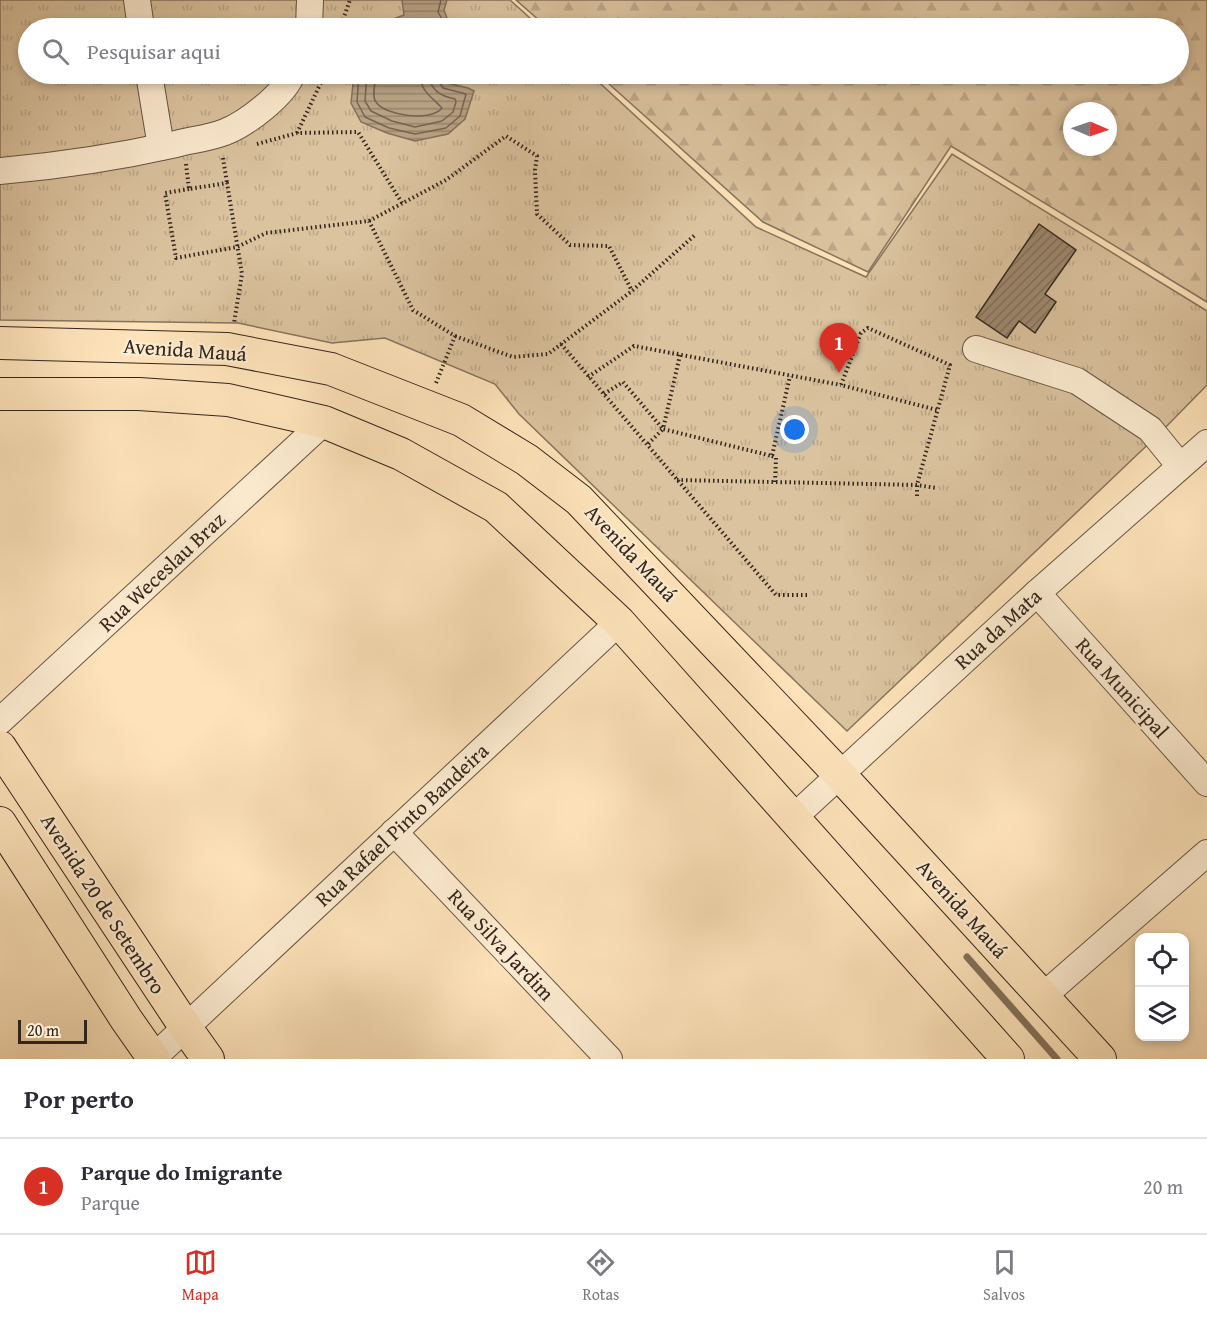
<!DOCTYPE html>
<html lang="pt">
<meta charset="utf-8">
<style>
:root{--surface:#fff;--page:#f2f2f3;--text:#2b2b33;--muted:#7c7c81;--line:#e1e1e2;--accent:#d93025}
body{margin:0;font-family:"Gentium Book Plus",serif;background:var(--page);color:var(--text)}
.controls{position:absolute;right:18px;bottom:18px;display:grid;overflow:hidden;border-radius:12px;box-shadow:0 3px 9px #0003}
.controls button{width:54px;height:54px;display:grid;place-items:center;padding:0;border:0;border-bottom:2px solid var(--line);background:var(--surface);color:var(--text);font:30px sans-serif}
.compass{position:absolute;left:1063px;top:102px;width:54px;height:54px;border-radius:50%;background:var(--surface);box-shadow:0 3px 9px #0003;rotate:92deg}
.scale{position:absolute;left:18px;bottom:15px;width:69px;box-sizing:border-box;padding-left:6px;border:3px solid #33261d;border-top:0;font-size:16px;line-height:21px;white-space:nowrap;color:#33261d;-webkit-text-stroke:4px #feedd2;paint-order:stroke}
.you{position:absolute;left:795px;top:430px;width:21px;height:21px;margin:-15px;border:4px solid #fff;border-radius:50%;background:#1a73e8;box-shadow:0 0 0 9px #1a73e833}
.badge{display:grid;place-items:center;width:39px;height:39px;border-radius:50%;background:var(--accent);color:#fff;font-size:20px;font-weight:700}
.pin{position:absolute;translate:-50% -50px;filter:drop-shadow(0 2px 3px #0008)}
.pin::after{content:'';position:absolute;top:32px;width:21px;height:18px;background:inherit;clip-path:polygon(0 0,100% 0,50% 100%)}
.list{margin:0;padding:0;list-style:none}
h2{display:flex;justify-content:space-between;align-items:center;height:78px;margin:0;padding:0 24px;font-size:26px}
h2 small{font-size:20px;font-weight:400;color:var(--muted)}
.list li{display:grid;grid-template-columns:39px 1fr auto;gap:18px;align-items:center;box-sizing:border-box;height:96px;padding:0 24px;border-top:2px solid var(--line)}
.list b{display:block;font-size:22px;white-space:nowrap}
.list p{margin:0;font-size:20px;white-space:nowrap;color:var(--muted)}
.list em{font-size:20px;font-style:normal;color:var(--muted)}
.icon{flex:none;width:33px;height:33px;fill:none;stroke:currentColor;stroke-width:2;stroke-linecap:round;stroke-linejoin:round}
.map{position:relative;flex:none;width:1207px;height:1059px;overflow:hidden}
.search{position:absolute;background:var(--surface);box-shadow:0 3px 9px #0003;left:18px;right:18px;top:18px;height:66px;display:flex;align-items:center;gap:15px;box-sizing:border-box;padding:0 21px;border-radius:33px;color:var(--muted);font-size:22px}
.sheet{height:174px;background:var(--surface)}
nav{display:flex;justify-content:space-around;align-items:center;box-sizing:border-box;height:84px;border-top:2px solid var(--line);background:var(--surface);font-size:16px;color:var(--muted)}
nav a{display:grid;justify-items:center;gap:3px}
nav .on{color:var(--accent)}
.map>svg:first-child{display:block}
</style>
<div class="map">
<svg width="1207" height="1059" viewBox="0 0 1207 1059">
<defs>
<pattern id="forest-firs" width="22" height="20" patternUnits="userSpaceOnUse" patternTransform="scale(1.5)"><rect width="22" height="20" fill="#dbc39f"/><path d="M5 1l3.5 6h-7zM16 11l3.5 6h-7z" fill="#bca788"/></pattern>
<pattern id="park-tufts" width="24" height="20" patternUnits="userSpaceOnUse" patternTransform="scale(1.5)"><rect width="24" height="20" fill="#dbc39f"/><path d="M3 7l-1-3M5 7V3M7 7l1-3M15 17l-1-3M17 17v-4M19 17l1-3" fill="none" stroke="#bca788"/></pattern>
<pattern id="water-rules" width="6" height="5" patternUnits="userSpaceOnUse" patternTransform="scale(1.5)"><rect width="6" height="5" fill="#b9a385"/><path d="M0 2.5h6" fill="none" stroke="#97856c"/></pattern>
<pattern id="building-hatch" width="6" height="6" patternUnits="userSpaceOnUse" patternTransform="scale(1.5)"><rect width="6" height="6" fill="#9d886f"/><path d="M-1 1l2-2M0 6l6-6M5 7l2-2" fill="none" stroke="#816f5b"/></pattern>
</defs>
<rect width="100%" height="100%" fill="#fee3ba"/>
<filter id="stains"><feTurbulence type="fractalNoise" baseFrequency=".00333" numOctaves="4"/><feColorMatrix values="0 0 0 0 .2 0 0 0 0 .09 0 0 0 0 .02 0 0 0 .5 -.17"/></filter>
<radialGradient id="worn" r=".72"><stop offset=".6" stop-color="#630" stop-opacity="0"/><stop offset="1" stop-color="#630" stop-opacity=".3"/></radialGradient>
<path fill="url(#forest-firs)" stroke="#87745e" stroke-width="1.5" fill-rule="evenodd" d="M516 0H1207V302L951 146 868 272 763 222 598 74H1178V28H548ZM1072 111H1108V147H1072Z"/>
<polygon fill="url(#park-tufts)" stroke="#87745e" stroke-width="1.5" points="0,0 510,0 541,28 28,28 28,74 590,74 756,227 866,277 952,154 1207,311 1207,385 1161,432 847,731 519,414 495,384 385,338 332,343 238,323 0,320"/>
<g fill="url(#water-rules)" stroke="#83715b" stroke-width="1.5">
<path d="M402 0H447L444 10 448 21C468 25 504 13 521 28H379L391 20 404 15Z"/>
<polygon points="354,74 441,74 447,83 468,88 474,91 465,119 448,134 415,141 387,133 361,122 351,103"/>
<path d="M480 74H520C510 89 492 83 480 74Z"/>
</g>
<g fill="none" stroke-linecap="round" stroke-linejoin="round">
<g stroke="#766451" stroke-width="1.5">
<polyline points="441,0 438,12 446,26 457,28 486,26 505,28"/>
<polyline points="359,74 357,102 365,117 389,128 415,134 446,128 460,116 466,94 443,88 437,79 436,74"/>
<path d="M367 74 365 101 371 111 392 121 415 127 442 121 453 112 456 102 455 99C440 96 430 90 429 74"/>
<path d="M376 74C376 81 371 96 376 102 385 116 431 122 442 108 432 97 420 91 420 74"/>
</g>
<polyline stroke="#83715b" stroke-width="7" points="967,957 1057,1059"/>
</g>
<polygon fill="url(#building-hatch)" stroke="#33261d" stroke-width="1.5" points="1039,224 1076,250 1045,294 1056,302 1035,333 1019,321 1007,338 976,317"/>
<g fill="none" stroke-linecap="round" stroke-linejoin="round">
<defs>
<g id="minor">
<polyline points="137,0 141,28"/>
<polyline points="309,28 310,0"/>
<polyline points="149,74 161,147"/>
<path d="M0 171C59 166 118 157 176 144 191 140 210 138 225 132 246 124 284 95 292 74"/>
<polyline points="976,349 1077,381 1150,429 1180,466"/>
<polyline points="1037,593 1207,783"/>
<polyline points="0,721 324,422"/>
<polyline points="793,818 1037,593 1207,443"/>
<polyline points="394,832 609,1059"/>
<polyline points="1042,997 1207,853"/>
<polyline points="153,1058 619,622"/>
</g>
<g id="major">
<polyline points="0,343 227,349 331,369 461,420 527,460 579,500 839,774 1100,1059"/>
<polyline points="0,394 139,394 228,400 294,415 324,422 401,454 496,507 619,622 1008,1059"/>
<polyline points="0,747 186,1028 208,1059"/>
<polyline points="0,823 126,1019 154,1059"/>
</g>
</defs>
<use href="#minor" stroke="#654" stroke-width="28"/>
<use href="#major" stroke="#33261d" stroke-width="34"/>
<g stroke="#33261d" stroke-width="4" stroke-dasharray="1.5 3" stroke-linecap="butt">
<polyline points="340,28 350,0"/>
<polyline points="297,133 325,74"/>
<polyline points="257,144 297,133 358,132 402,203"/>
<polyline points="223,158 227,183"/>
<polyline points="186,164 189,189 227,183 242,274 234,323"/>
<polyline points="189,189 165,193 176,258 237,247 266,233 369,221 413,310 455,336 436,383"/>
<polyline points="369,221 446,180 506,136 537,156 535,170 537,214 570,245 609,246 632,291"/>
<polyline points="455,336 513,357 548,354 632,291 696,234"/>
<polyline points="561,344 776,595 810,595"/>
<polyline points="680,355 663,429 772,456 790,376"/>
<polyline points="588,377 634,346 841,385"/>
<polyline points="604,394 623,382 663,429 647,445"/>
<polyline points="772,456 776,458 775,482"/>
<polyline points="677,480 917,485 936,488"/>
<polyline points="917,496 917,485 950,365 868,328 861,333 841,385 937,410"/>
</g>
<use href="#minor" stroke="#feedd2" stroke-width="26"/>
<use href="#major" stroke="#fee3ba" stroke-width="32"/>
</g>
<g text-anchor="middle" stroke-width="4.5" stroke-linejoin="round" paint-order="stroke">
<g font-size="21" fill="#33261d" stroke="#feedd2">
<text transform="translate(185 350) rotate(4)" y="7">Avenida Mauá</text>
<text transform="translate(631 553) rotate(47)" y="7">Avenida Mauá</text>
<text transform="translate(162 572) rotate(-43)" y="7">Rua Weceslau Braz</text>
<text transform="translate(998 629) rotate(-42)" y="7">Rua da Mata</text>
<text transform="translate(1122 688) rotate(48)" y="7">Rua Municipal</text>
<text transform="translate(402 825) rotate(-43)" y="7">Rua Rafael Pinto Bandeira</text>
<text transform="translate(103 904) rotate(57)" y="7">Avenida 20 de Setembro</text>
<text transform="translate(962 909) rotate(48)" y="7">Avenida Mauá</text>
<text transform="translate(501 945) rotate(47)" y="7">Rua Silva Jardim</text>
</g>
</g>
<rect width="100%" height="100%" filter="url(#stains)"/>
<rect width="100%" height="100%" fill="url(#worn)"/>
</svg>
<div class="controls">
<button><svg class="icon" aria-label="locate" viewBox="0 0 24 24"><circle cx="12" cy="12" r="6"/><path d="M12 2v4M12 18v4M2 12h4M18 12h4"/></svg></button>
<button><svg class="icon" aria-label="layers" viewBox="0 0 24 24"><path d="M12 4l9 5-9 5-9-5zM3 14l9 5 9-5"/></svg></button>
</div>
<svg class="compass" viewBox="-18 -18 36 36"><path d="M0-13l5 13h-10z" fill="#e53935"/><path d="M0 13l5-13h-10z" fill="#7c7c81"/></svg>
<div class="scale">20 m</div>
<div class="you"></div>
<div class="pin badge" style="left:839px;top:373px">1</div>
<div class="search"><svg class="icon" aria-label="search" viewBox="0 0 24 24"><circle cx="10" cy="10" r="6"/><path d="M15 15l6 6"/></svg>Pesquisar aqui</div>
</div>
<section class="sheet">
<h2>Por perto<small></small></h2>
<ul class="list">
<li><span class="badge">1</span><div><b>Parque do Imigrante</b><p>Parque</p></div><em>20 m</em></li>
</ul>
</section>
<nav>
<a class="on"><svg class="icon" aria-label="map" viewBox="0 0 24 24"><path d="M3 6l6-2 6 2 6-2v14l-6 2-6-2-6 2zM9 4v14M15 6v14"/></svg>Mapa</a>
<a><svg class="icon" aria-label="directions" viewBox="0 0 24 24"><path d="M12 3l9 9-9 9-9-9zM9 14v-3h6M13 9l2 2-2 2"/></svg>Rotas</a>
<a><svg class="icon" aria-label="saved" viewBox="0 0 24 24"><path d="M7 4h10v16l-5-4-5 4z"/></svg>Salvos</a>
</nav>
